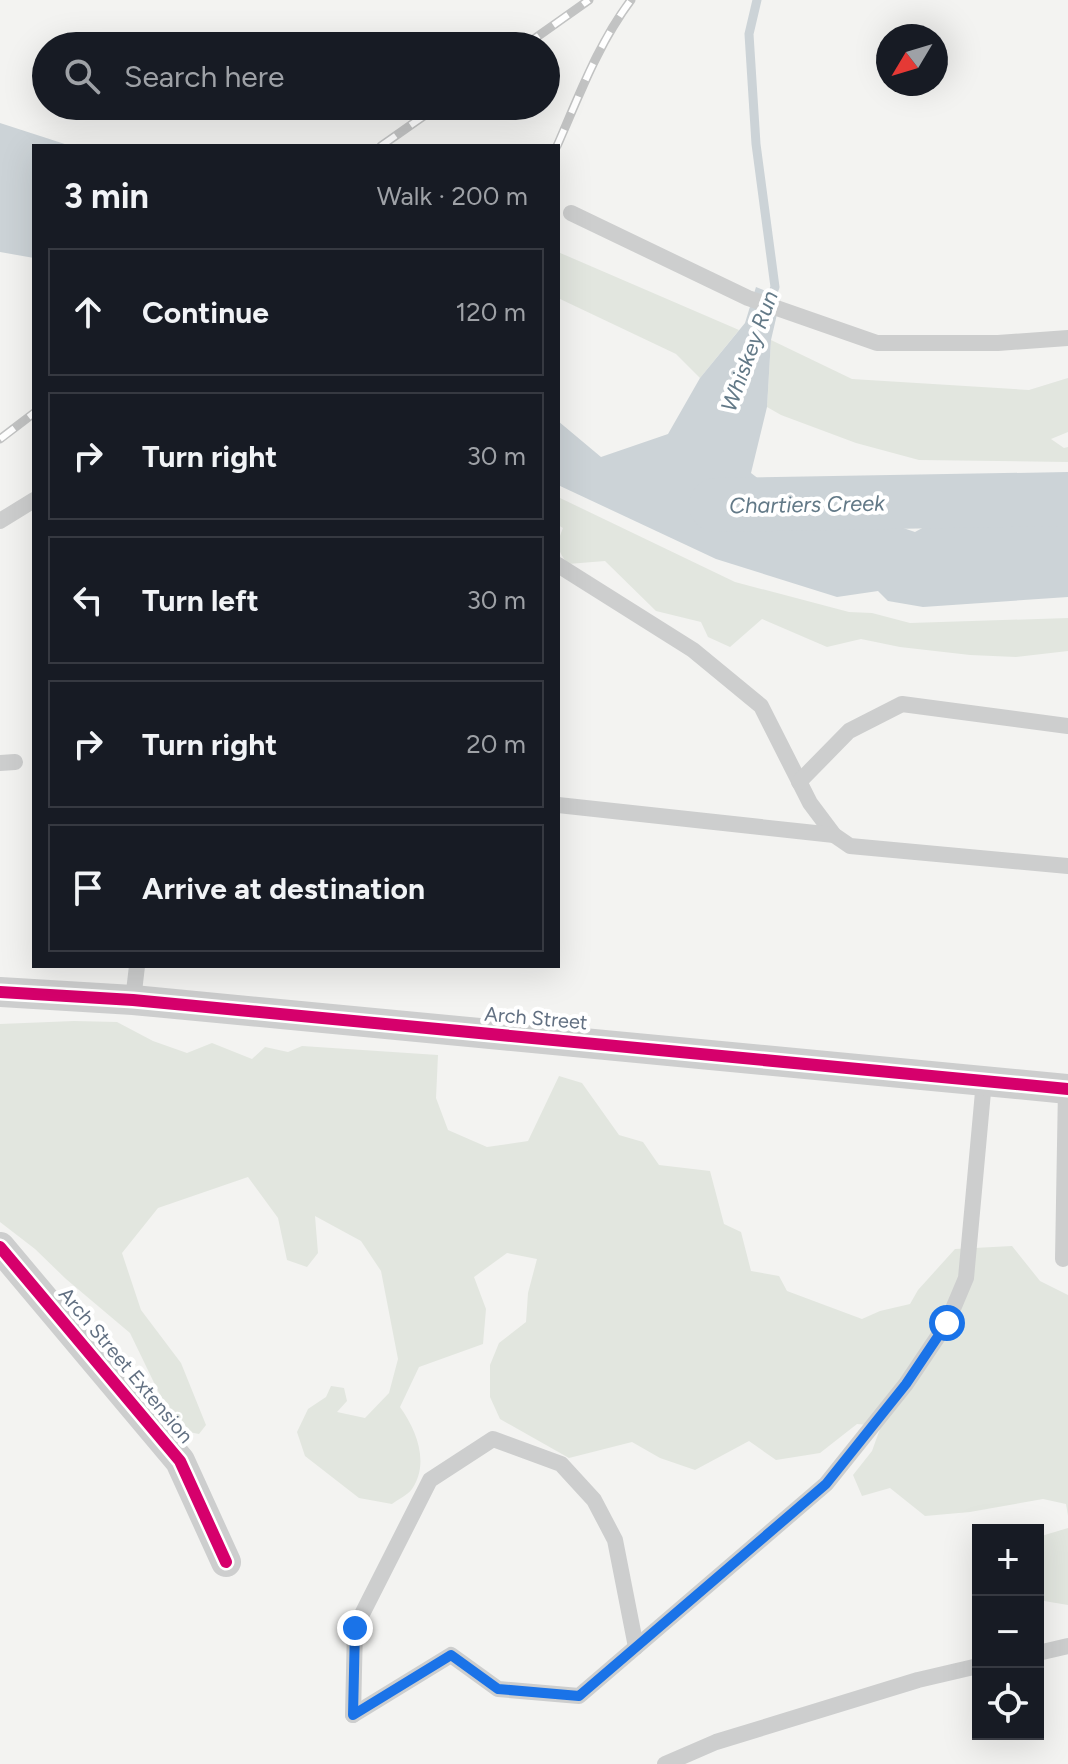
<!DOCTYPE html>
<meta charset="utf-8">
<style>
:root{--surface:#171b24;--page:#20242c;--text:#f1f3f6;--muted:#9ea1a6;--line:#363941}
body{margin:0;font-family:Figtree,sans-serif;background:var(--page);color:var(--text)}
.controls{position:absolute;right:24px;bottom:24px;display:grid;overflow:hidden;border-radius:0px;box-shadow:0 8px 32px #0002}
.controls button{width:72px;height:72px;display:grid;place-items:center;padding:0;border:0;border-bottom:2px solid var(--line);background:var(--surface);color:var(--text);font:40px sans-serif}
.compass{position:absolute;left:876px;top:24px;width:72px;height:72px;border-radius:50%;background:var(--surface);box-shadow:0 8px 32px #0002;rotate:232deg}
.stop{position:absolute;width:24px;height:24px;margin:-18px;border:6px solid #1a73e8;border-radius:50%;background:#fff}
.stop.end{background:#1a73e8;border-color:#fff;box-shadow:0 2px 8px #0008}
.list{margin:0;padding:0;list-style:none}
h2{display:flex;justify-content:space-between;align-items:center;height:104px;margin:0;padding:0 32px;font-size:34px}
h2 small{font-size:26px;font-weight:400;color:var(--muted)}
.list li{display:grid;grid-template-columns:52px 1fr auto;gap:24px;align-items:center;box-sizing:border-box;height:128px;margin:0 16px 16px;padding:0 16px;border:2px solid var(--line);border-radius:0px}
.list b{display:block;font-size:30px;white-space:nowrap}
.list em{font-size:26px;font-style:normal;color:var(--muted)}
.icon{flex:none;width:44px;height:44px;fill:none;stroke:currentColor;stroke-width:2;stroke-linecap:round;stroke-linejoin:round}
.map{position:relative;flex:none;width:1068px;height:1764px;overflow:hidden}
.search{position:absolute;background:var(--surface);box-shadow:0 8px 32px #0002;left:32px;top:32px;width:528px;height:88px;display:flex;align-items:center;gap:20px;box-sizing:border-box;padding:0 28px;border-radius:44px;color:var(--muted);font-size:30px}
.panel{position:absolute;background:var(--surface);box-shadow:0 8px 32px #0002;left:32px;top:144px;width:528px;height:824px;border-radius:0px}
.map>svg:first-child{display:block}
</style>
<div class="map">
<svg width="1068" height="1764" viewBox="0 0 1068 1764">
<rect width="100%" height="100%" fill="#f3f3f1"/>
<g fill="#e2e6df">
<polygon points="558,252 739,330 700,378 676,354 558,298"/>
<polygon points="771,340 852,379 1029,390 1068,378 1068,432 1051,439 1064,448 1068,447 1068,462 919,460 856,443 781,415 767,407"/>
<path d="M558 497 735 582 849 612 872 613 910 623 1068 618V651L1016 657 970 655 900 647 861 639 827 647 762 619 730 647 708 637 701 622 656 611 605 561 568 564C557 551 556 544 563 528L558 525Z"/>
<path d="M74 1021 117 1022 153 1041 187 1053 212 1043 252 1059 265 1047 288 1052 302 1046 438 1055 436 1098 448 1130 487 1147 528 1141 559 1076 582 1083 619 1135 643 1142 659 1165 710 1171 724 1224 741 1232 751 1271 779 1276 787 1291 862 1319 880 1311 910 1304 918 1290 955 1249 1012 1246 1040 1281 1068 1295V1516L1066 1504 1043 1499 970 1512 925 1516 890 1488 862 1496 853 1475 872 1451 881 1426 857 1424 820 1453 776 1460 749 1441 695 1470 660 1458 632 1442 569 1458 500 1419 490 1397V1365L499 1343 526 1322 528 1293 537 1259 507 1253 474 1277 486 1309 483 1344 419 1367 400 1407C416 1429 430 1463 412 1489 408 1495 397 1500 392 1504L359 1498 305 1456 297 1432 308 1409 326 1397 331 1386 344 1388 347 1401 337 1412 365 1418 389 1393 398 1359 381 1271 361 1241 315 1216 318 1253 307 1267 287 1260 278 1218 248 1177 158 1208 122 1253 141 1310 181 1363 206 1425 199 1434 184 1431 160 1395 130 1333 66 1279 35 1249 0 1222V1024Z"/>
<polygon points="1068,1528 1068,1605 1038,1600 1038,1537"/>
</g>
<g fill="#ccd3d7">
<polygon points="0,123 71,146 34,146 34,258 0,252"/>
<polygon points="756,287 781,297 771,340 767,407 751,473 803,513 865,515 915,532 944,516 1009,525 1037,491 1068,481 1068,597 923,607 888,601 878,591 837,597 716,559 558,485 558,421 601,457 668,434 700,378 745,323"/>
</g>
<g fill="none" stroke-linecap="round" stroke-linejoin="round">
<polyline stroke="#ccd3d7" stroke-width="9" points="757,0 749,34 756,144 775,287 768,305"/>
<polyline stroke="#ccd3d7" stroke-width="54" points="716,505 1068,499"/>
<g stroke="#cdcece" stroke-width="16">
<polyline points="571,213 748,298 877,343 998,343 1068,338"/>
<polyline points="0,521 34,500"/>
<polyline points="558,565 693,650 761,706 810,803 834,835 850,846 1068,866"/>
<polyline points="0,763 15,762"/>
<polyline points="799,782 849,731 902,704 1068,726"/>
<polyline points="558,805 834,835"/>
<polyline points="133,1000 137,966"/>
<polyline points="1063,1259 1066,1088"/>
<polyline points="1038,1653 1068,1646"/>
<polyline points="353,1715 451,1655 498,1689 579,1696 826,1484 906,1384 947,1323 966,1278 984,1081"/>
<polyline points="353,1715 355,1628 430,1480 493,1439 561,1464 594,1500 615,1540 636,1647"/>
<polyline points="665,1764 716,1742 918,1680 978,1666"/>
</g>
<g stroke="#cdcece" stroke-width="30">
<polyline points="0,992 133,1000 1068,1089"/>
<polyline points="0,1247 180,1461 226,1562"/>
</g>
<defs>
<g id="rail">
<polyline points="524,46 589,0"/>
<polyline points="381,146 438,106"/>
<path d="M557 146C579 96 598 44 631 0"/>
<polyline points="0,439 34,413"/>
</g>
</defs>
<use href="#rail" stroke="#c2c3c3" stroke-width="9"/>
<use href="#rail" stroke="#fff" stroke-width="6" stroke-dasharray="18" stroke-linecap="butt"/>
<defs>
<g id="cycleway">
<polyline points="0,992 133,1000 1068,1089"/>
<polyline points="0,1247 180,1461 226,1562"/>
</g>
</defs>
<use href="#cycleway" stroke="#fff" stroke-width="17"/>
<use href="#cycleway" stroke="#d6006c" stroke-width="12"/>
</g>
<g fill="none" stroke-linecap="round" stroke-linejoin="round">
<polyline stroke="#1a73e8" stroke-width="10" points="355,1628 353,1715 451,1655 498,1689 579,1696 826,1484 906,1384 947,1323"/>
</g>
<g text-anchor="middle" stroke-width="8" stroke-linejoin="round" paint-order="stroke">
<g font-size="20" fill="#627082" stroke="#fff">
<text transform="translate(536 1018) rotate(5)" y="7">Arch Street</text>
<text transform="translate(126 1365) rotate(50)" y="7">Arch Street Extension</text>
</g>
<g font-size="22" font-style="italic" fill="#627987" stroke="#fff">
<text transform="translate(749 351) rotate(-70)" y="8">Whiskey Run</text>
<text transform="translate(807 504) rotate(-1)" y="8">Chartiers Creek</text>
</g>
</g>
</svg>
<div class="controls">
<button>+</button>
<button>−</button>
<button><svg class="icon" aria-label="locate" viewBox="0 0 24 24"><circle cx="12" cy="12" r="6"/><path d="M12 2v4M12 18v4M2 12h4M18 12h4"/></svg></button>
</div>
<svg class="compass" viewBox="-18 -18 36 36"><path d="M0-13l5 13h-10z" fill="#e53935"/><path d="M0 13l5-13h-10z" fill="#9ea1a6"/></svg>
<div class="stop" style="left:947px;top:1323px"></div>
<div class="stop end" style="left:355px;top:1628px"></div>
<div class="search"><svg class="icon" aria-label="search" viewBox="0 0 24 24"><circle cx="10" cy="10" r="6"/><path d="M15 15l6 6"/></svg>Search here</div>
<section class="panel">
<h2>3 min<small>Walk · 200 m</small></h2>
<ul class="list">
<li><svg class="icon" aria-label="ahead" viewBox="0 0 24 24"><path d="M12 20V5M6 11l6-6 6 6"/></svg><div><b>Continue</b></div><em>120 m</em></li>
<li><svg class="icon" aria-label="right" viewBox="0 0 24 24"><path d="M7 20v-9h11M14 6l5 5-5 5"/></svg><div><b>Turn right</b></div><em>30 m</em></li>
<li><svg class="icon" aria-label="left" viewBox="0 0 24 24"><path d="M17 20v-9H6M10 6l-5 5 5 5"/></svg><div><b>Turn left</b></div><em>30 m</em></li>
<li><svg class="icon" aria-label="right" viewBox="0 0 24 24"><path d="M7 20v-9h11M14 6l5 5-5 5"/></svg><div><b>Turn right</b></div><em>20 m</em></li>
<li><svg class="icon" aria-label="arrive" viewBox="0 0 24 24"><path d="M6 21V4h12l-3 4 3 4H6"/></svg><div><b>Arrive at destination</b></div></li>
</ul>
</section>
</div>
